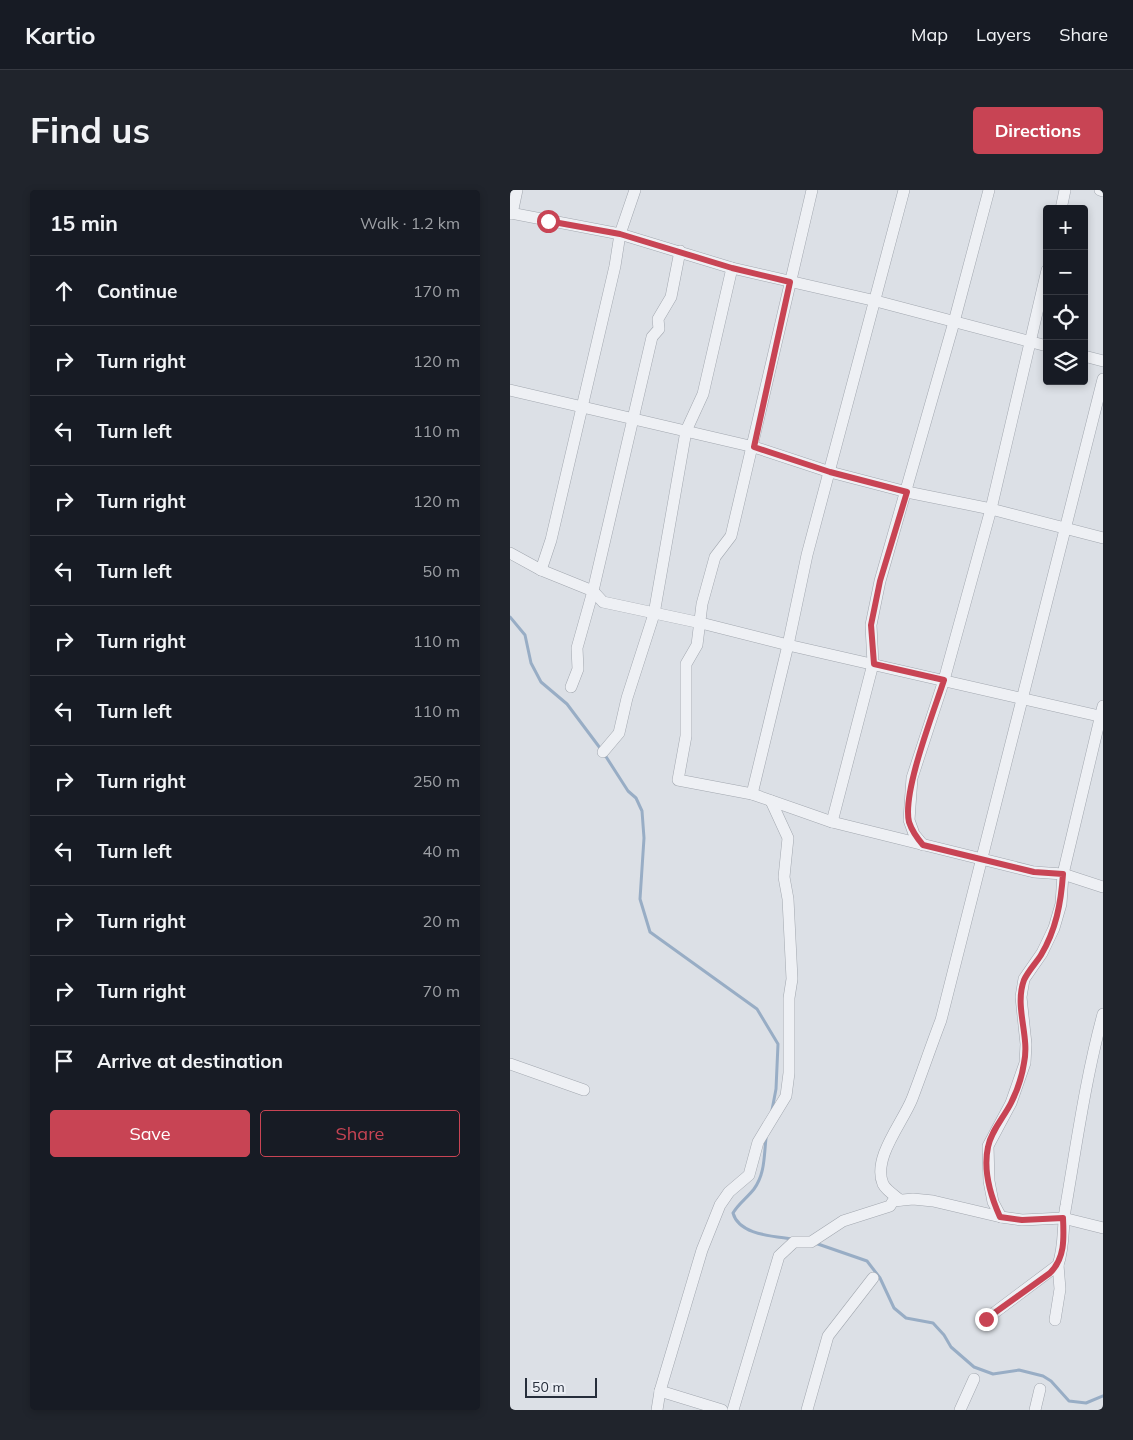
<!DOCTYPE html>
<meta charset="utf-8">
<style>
:root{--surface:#171b24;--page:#20242c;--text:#f1f3f6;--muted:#9ea1a6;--line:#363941;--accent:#c84454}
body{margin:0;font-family:Mulish,sans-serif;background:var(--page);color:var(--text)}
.controls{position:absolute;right:15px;top:15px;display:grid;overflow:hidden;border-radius:5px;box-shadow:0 2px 8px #0003}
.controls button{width:45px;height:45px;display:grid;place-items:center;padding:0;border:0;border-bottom:1px solid var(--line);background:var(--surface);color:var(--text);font:25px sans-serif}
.scale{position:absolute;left:15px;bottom:12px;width:72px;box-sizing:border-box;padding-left:5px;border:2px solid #262e3b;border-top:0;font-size:14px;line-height:18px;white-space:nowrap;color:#262e3b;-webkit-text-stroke:4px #ebeef4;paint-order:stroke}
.stop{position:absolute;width:15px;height:15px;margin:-11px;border:4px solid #c84454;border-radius:50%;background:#fff}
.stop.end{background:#c84454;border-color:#fff;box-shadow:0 1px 5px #0008}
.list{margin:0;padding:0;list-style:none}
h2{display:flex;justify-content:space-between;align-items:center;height:65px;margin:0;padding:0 20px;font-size:21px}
h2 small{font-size:16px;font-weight:400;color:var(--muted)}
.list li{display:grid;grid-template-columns:32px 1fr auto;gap:15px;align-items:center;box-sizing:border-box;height:70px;padding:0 20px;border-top:1px solid var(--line)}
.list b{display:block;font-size:19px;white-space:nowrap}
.list em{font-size:16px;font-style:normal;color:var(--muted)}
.actions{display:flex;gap:10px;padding:15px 20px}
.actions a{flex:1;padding:11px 0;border:1px solid var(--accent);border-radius:5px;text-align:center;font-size:18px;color:var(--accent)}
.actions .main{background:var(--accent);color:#fff}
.icon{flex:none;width:28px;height:28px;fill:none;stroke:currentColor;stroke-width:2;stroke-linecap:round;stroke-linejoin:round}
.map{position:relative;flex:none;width:593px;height:1220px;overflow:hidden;border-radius:5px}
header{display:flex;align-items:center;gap:30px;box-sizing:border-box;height:70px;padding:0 25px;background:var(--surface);border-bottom:1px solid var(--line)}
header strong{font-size:24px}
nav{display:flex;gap:28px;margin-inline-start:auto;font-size:18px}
.intro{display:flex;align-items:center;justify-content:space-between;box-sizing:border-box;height:120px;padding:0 30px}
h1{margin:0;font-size:35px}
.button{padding:12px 22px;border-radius:5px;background:var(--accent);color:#fff;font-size:18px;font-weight:700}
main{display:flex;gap:30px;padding:0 30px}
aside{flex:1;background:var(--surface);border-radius:5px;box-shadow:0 2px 8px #0003}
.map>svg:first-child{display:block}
</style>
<header>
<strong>Kartio</strong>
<nav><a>Map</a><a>Layers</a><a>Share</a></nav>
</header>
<div class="intro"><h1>Find us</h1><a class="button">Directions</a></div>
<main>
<aside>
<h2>15 min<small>Walk · 1.2 km</small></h2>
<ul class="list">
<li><svg class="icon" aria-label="ahead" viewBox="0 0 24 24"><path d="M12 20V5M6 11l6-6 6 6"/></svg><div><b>Continue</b></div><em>170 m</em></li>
<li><svg class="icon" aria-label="right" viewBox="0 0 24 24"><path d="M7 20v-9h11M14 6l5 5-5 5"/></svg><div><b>Turn right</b></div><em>120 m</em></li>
<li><svg class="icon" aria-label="left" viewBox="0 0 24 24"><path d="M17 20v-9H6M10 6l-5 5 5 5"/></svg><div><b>Turn left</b></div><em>110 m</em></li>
<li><svg class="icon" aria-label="right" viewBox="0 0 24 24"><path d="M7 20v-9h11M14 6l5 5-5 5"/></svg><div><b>Turn right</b></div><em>120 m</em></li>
<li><svg class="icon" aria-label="left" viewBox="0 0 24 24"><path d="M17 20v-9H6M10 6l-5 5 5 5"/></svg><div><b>Turn left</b></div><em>50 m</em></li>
<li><svg class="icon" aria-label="right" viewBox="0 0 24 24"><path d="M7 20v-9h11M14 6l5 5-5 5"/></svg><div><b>Turn right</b></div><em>110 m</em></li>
<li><svg class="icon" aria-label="left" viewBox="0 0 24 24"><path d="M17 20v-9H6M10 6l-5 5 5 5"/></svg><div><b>Turn left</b></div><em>110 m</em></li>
<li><svg class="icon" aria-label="right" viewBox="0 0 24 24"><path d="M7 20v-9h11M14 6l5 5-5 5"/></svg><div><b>Turn right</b></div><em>250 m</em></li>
<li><svg class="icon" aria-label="left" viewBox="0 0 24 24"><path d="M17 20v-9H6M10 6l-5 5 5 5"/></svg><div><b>Turn left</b></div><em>40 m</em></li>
<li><svg class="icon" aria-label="right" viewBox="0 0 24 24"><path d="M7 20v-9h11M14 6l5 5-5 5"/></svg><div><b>Turn right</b></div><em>20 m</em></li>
<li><svg class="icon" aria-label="right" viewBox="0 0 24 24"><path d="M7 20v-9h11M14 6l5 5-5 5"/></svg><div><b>Turn right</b></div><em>70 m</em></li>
<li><svg class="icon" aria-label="arrive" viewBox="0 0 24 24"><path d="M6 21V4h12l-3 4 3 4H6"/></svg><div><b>Arrive at destination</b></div></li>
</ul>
<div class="actions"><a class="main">Save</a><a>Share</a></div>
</aside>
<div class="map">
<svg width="593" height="1220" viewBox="0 0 593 1220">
<rect width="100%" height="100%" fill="#dce0e6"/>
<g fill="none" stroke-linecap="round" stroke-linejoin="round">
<g stroke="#98adc5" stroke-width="3">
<polyline points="0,427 15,445 21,473 31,492 57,514 93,562 118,601 126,608 132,621 134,648 130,709 140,742 247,819 268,854 266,899 262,920"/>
<path d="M256 948C254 966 255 984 244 999 237 1008 229 1013 223 1023 229 1045 263 1046 282 1049"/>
<polyline points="305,1053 357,1071 370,1088 384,1118 396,1128 423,1133 434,1145 441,1157 464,1177 483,1184 509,1180 533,1186 541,1191 559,1211 576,1213 593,1206"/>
</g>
<defs>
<g id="street">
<polyline points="302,0 221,346 205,367 192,414 187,455 176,474 176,546 168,590 242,604 322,632 524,682 553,684 593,697"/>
<polyline points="590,0 593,1"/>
<polyline points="551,19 555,0"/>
<polyline points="0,23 110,44 222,78 366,111 537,156"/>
<polyline points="2,24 7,0"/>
<polyline points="574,166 593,171"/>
<polyline points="0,200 244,257 320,282 397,302 481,319 593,348"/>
<polyline points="0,363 31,380 83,401 93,412 191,433 278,455 593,527"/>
<polyline points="31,380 41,350 105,76 110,44 125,0"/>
<polyline points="61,497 68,479 67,458 83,401 142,147 149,139 148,129 161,107 170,61"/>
<polyline points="93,562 109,543 117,508 144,424 176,241 193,204 222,78"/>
<polyline points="242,604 278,455 297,365 394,0"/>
<polyline points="322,632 363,474 361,435 370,391 444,132 479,0"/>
<polyline points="413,655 404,644 399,630 402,588 434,490 481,319 537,80"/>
<polyline points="0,874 74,900"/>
<path d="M390 1010C385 1006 376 1000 373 994 362 968 393 932 402 909 412 883 421 856 431 830L593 189"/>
<polyline points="491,1027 483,1012 479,991 478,956 501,913 515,873 516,854 511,807 514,789 532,763 544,738 551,714 553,684 593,516"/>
<path d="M476 1129 548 1075C555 1055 552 1035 556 1015 567 951 576 886 593 824"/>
<polyline points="545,1130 550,1099 548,1075"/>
<polyline points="150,1201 212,1220"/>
<polyline points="147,1220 150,1201 192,1060 210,1015 219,1002 239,985 248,952 276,906 279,883 279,808 282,789 278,709 274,687 278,648 261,611"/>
<polyline points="223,1220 269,1066 284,1052 301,1052 333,1031 380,1016 383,1011 403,1009 423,1011 491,1027 512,1030 553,1028 593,1038"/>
<polyline points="297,1220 318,1146 363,1088"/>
<polyline points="450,1220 464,1189"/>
<polyline points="525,1220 530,1199"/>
</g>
</defs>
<use href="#street" stroke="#a2a7af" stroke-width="12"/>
<use href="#street" stroke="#eef0f4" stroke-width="11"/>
</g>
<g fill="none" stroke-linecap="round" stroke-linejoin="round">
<path stroke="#c84454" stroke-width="6" d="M38 31 110 44 222 78 280 92 244 257 320 282 397 302 370 391 361 435 364 474 434 490C424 521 392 602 399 632 402 641 407 648 413 655L524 682 553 684C551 713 546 740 531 765 526 773 518 781 514 790 504 817 520 846 514 873 512 887 507 901 501 913 494 927 481 941 478 957 473 980 481 1007 490 1027L512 1030 553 1028C554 1049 555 1068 540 1083L476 1129"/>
</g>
</svg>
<div class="controls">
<button>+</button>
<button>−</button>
<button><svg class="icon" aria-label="locate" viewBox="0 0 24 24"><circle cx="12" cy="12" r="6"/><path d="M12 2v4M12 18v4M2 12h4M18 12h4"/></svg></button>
<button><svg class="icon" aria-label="layers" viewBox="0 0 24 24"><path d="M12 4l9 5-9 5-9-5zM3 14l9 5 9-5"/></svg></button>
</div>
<div class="scale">50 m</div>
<div class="stop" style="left:38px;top:31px"></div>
<div class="stop end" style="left:476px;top:1129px"></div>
</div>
</main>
